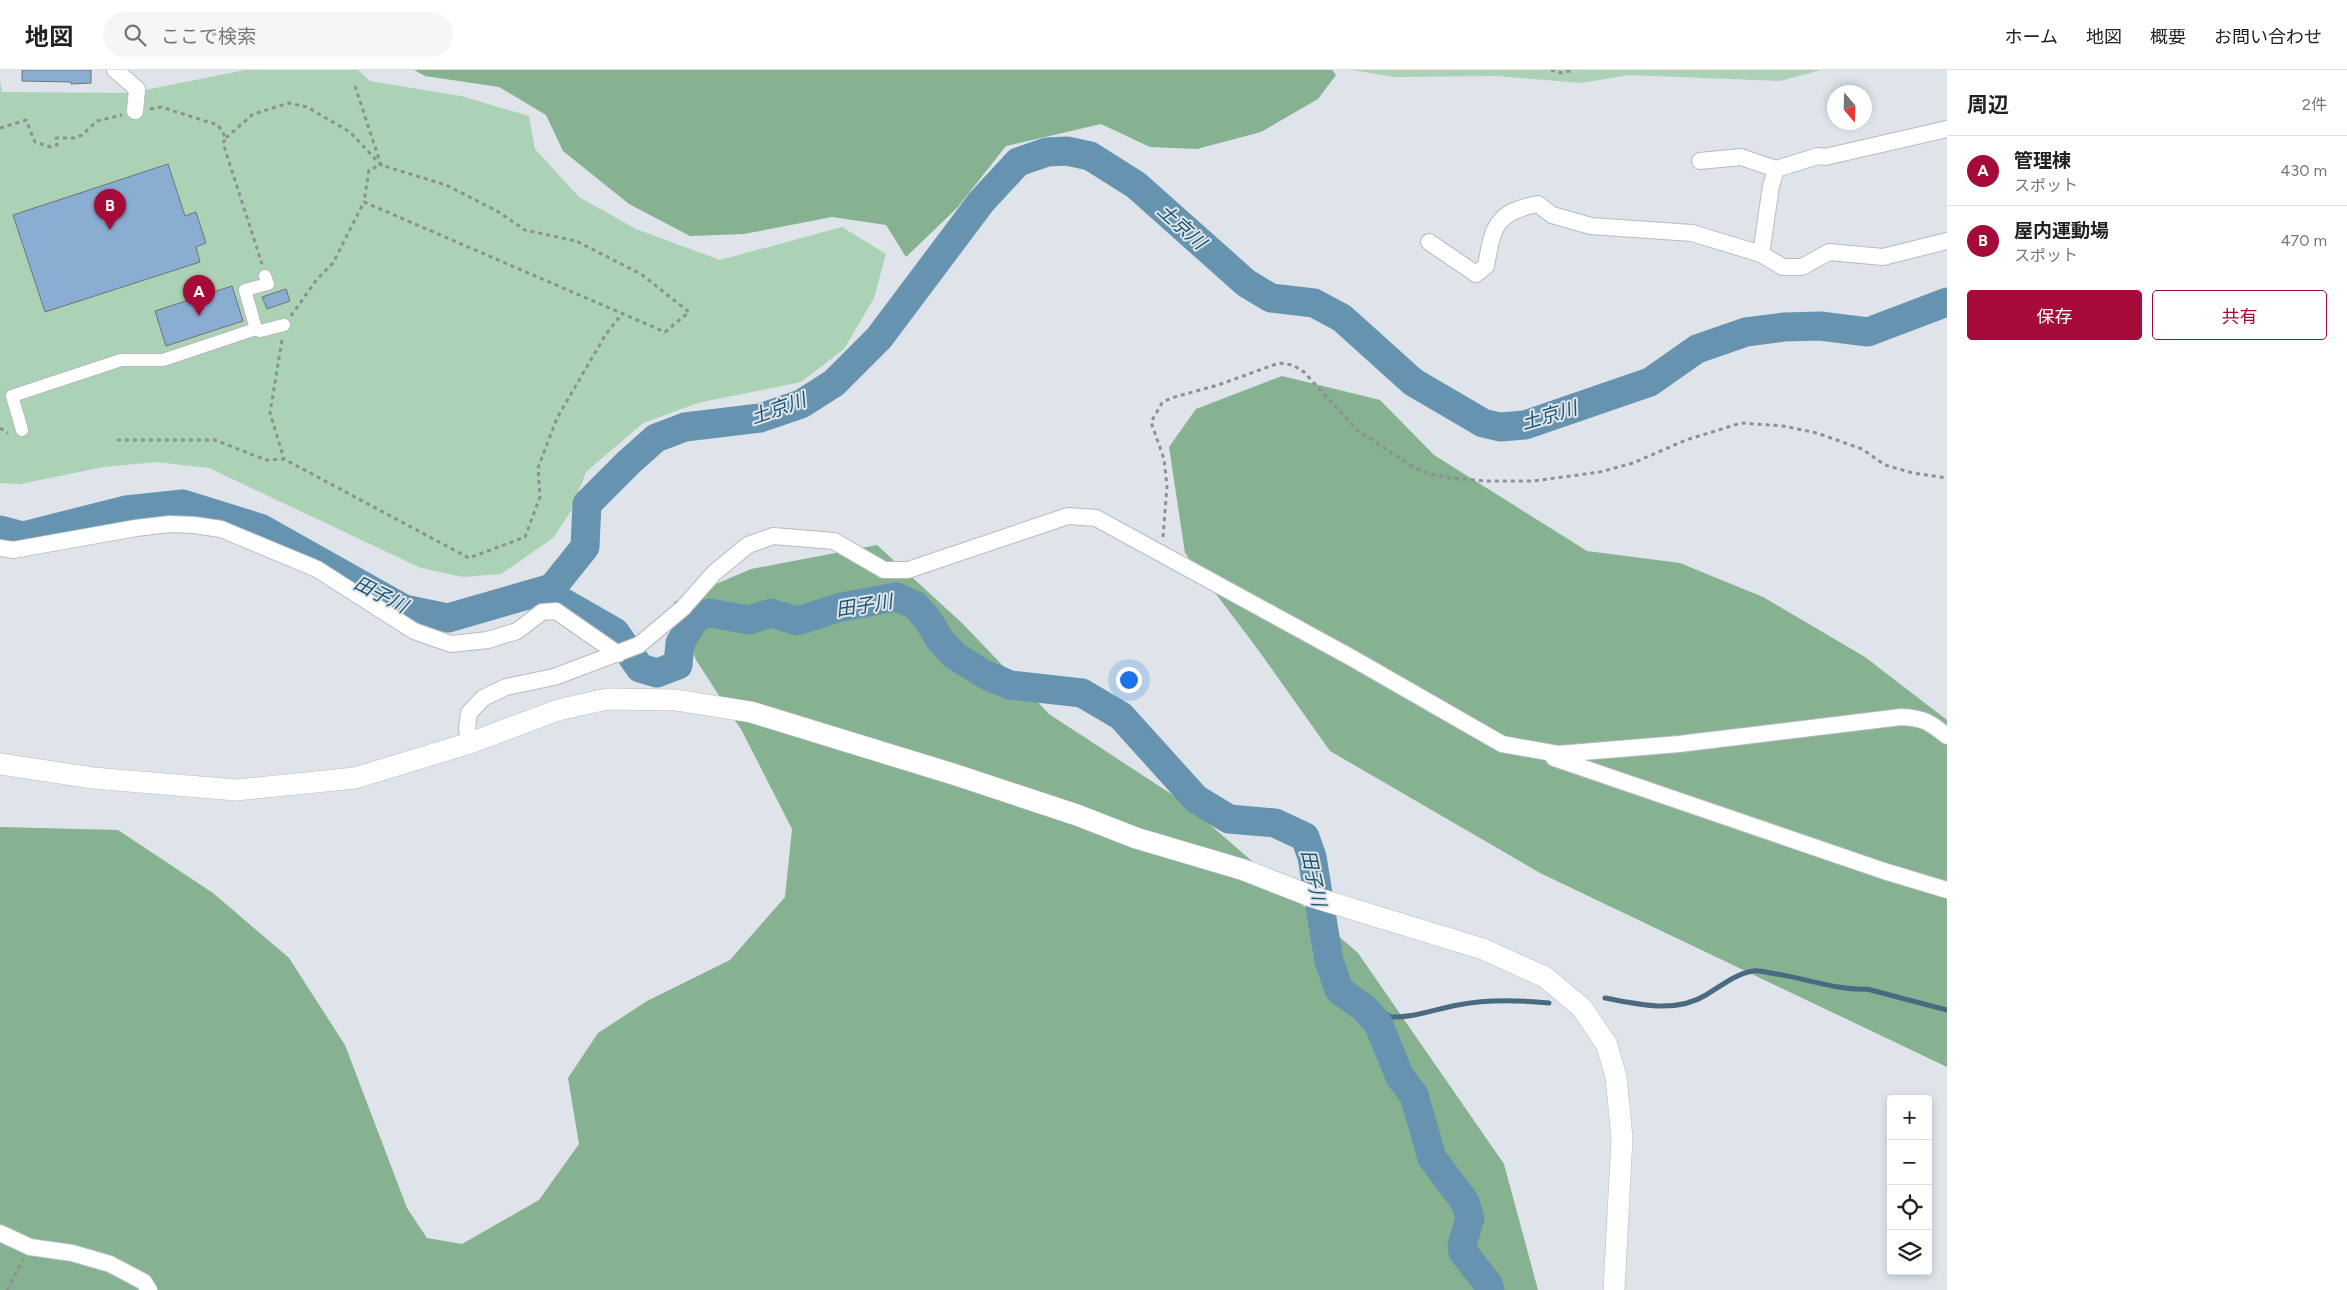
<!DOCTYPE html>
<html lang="ja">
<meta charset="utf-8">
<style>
:root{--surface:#fff;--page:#f6f6f6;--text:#222;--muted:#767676;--line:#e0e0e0;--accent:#a50a38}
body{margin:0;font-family:Figtree,"Noto Sans JP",sans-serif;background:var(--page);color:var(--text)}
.controls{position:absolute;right:15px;bottom:15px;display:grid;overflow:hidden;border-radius:5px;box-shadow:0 2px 8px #0003}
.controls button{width:45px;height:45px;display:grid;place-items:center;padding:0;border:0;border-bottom:1px solid var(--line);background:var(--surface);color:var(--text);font:25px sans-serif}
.compass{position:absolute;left:1827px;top:15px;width:45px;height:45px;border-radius:50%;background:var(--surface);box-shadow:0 2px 8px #0003;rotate:161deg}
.you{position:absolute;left:1128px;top:609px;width:18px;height:18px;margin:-12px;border:4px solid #fff;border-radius:50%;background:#1a73e8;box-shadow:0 0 0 8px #1a73e833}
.badge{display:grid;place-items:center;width:32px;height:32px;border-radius:50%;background:var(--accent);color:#fff;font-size:16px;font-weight:700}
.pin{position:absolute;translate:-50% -41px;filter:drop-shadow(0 1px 2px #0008)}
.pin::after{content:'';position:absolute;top:26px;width:18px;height:15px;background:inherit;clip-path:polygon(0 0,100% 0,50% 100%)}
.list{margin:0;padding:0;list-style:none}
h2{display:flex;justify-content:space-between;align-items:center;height:65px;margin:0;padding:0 20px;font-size:21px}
h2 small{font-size:16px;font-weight:400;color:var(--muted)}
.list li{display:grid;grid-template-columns:32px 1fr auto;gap:15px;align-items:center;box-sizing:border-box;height:70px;padding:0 20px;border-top:1px solid var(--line)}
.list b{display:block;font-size:19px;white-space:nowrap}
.list p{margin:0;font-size:16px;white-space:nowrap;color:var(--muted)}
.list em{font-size:16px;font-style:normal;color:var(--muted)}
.actions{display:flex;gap:10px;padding:15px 20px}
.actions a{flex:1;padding:11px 0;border:1px solid var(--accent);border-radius:5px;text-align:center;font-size:18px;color:var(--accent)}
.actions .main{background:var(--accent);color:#fff}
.icon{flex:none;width:28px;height:28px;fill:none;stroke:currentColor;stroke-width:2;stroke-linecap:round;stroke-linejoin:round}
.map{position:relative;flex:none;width:1947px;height:1220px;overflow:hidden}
header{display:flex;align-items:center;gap:30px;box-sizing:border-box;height:70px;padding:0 25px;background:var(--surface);border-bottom:1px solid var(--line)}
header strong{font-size:24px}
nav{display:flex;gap:28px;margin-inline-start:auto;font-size:18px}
.search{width:350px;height:45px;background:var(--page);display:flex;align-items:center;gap:12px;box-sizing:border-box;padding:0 18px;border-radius:28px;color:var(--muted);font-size:19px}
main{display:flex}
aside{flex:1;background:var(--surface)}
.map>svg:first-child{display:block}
</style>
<header>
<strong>地図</strong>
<div class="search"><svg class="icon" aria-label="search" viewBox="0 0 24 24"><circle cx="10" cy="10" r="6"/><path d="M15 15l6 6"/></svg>ここで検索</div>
<nav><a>ホーム</a><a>地図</a><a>概要</a><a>お問い合わせ</a></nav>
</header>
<main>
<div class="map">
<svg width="1947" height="1220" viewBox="0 0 1947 1220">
<rect width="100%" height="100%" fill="#dee4e9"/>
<g fill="#acd2b6">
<polygon points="245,0 358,0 370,11 461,26 529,46 535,79 579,127 636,159 720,190 842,157 886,184 874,228 844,279 801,312 698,333 643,353 586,402 571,441 553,468 501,504 463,507 421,498 209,398 157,392 103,397 21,414 0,413 0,10 2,22 130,23"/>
<polygon points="1351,0 1821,0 1780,11 1629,5 1581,13 1497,6 1394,7"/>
</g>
<g fill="#87b292">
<polygon points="414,0 1332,0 1336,5 1318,29 1261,62 1197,79 1150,77 1101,54 1006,76 957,138 906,187 886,155 832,147 744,164 690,166 629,134 563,81 546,45 499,17 425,6"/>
<polygon points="1282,306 1380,330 1434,385 1587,481 1680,493 1763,527 1865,587 1947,650 1947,997 1540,803 1330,681 1259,581 1185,483 1169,377 1196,339"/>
<polygon points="877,475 963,554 1049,644 1185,733 1358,883 1504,1094 1538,1220 0,1220 0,757 118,760 213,823 289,888 345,975 407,1138 427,1168 462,1174 539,1130 579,1074 568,1008 598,963 647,931 730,890 785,827 792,759 742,661 696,590 674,532 751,499"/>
</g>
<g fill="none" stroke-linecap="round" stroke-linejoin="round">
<g stroke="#4a6b7f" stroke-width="5">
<path d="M1605 928C1638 934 1675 944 1706 925 1721 916 1735 904 1753 901 1760 900 1769 903 1776 904 1804 908 1840 921 1867 919L1947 940"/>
<path d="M1373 947 1388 945 1390 947C1414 948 1435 939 1458 935 1489 929 1518 930 1549 933"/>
</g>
<g stroke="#6694b0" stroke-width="29">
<polyline points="0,460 23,466 126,440 183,434 260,458 404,539 448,548 552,518"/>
<polyline points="552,518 585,477 587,434 629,392 656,368 685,357 760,348 801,334 834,313 879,268 981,132 1018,92 1047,82 1067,81 1090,86 1136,115 1246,213 1271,228 1314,233 1342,248 1413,312 1483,353 1500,357 1525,355 1650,312 1697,279 1746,262 1784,257 1820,256 1868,262 1947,232"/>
<polyline points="552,518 559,530 615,562 640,598 657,603 678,595 680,573 696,547 710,543 749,550 771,543 797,551 841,537 896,527 915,535 928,550 940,570 955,586 986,605 1010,615 1082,623 1121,646 1196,729 1229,749 1275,753 1305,767 1312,787 1329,891 1339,920 1363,937 1378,953 1400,1007 1414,1025 1432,1088 1465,1132 1470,1148 1462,1175 1463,1182 1488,1214 1490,1220"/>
</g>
</g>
<g fill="#8aaed1" stroke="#6e7378">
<polygon points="22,0 91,0 91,13 71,14 71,12 22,11"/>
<polygon points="168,94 185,146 196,142 206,173 196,177 200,192 45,242 13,145"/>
<polygon points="232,216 243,251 166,276 155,241"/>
<polygon points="286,219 290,231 267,239 262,227"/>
</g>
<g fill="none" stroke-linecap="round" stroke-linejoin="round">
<defs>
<g id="pedestrian">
<polyline points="256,259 260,261 284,255"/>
<polyline points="22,360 12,326 121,290 163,290 256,259 245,220 268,214 265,206"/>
</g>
<g id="minor">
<polyline points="115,0 137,19 135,41"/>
<polyline points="1947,59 1825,87 1818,86 1776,99 1771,116 1761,184 1783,197 1802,197 1829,182 1883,187 1947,171"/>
<polyline points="1700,91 1741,87 1776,99"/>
<path d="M1429 172 1476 204 1486 196C1493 157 1495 142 1538 134L1552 145 1591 156 1692 163 1761 184"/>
<polyline points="0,478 13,480 136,458 170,454 194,455 221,459 317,499 414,561 451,574 488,570 517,561 542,542 556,541 618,584"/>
<path d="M470 673 467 659 469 643 483 628 506 617 554 607 639 575 683 538 714 503 748 475 773 466 834 471 884 500H908L1068 446 1096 448 1352 588 1502 674 1558 684 1679 674 1901 647C1924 648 1929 652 1947 666"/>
<polyline points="1554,688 1884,801 1947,820"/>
<polyline points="0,1163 30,1177 72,1183 110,1194 144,1212 149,1220"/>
</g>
<polyline id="tertiary" points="0,694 93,708 236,720 355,708 470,673 558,640 607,629 676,630 751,642 953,704 1077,745 1136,768 1244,800 1313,827 1483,879 1545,907 1582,938 1607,975 1616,1007 1622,1068 1614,1220"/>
</defs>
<use href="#pedestrian" stroke="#b6bbc0" stroke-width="14"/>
<use href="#minor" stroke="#b6bbc0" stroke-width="18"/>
<use href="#tertiary" stroke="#b6bbc0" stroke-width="22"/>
<g stroke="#8b9094" stroke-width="3" stroke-dasharray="4 4" stroke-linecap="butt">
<polyline points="1551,0 1562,3 1573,0"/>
<polyline points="355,16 381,95 369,100 364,132"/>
<polyline points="150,39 161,37 218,55 226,68 223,73 262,194"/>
<polyline points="0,58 26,50 35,72 51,77 57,75 56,68 74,68 82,65 97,51 122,45"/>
<polyline points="226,68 253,44 289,33 307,37 350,62 381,95 446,115 497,141 525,160 576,171 641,204 689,242 665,262 364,132 333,193 317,209 291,246"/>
<polyline points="282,270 270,343 284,389"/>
<polyline points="0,358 8,363"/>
<polyline points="117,370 215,370 266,390 284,389 469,488 525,467 540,427 538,398 557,348 606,264 621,245"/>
<polyline points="1163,467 1167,416 1164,389 1151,352 1162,333 1171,328 1218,315 1279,293 1293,295 1304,302 1357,360 1415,398 1430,404 1450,408 1486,411 1533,411 1600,402 1633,393 1686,370 1741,353 1783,356 1817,363 1862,379 1885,395 1913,403 1947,408"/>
<polyline points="7,1220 23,1190"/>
</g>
<use href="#pedestrian" stroke="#fff" stroke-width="12"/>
<use href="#minor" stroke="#fff" stroke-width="16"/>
<use href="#tertiary" stroke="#fff" stroke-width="21"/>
</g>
<g text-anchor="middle" stroke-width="4" stroke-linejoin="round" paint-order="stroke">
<g font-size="19" font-style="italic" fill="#1a5471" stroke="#dee4e9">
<text transform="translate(1182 156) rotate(42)" y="7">土京川</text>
<text transform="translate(778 338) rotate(-19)" y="7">土京川</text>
<text transform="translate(1549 345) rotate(-16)" y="7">土京川</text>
<text transform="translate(381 524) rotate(27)" y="7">田子川</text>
<text transform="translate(864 535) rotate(-9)" y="7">田子川</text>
<text transform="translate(1314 808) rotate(78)" y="7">田子川</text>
</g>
</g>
</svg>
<div class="controls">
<button>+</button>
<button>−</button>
<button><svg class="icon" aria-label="locate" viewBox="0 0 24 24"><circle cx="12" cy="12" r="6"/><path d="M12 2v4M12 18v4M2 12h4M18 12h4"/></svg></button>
<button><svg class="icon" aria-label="layers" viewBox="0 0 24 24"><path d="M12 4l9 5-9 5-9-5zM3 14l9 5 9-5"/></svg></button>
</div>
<svg class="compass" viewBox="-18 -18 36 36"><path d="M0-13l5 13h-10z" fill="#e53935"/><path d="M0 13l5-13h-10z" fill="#767676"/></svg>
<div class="you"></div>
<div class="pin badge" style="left:199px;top:246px">A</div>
<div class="pin badge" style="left:110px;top:160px">B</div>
</div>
<aside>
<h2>周辺<small>2件</small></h2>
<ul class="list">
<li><span class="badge">A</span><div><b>管理棟</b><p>スポット</p></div><em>430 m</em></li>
<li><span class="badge">B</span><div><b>屋内運動場</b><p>スポット</p></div><em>470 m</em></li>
</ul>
<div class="actions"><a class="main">保存</a><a>共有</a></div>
</aside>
</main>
